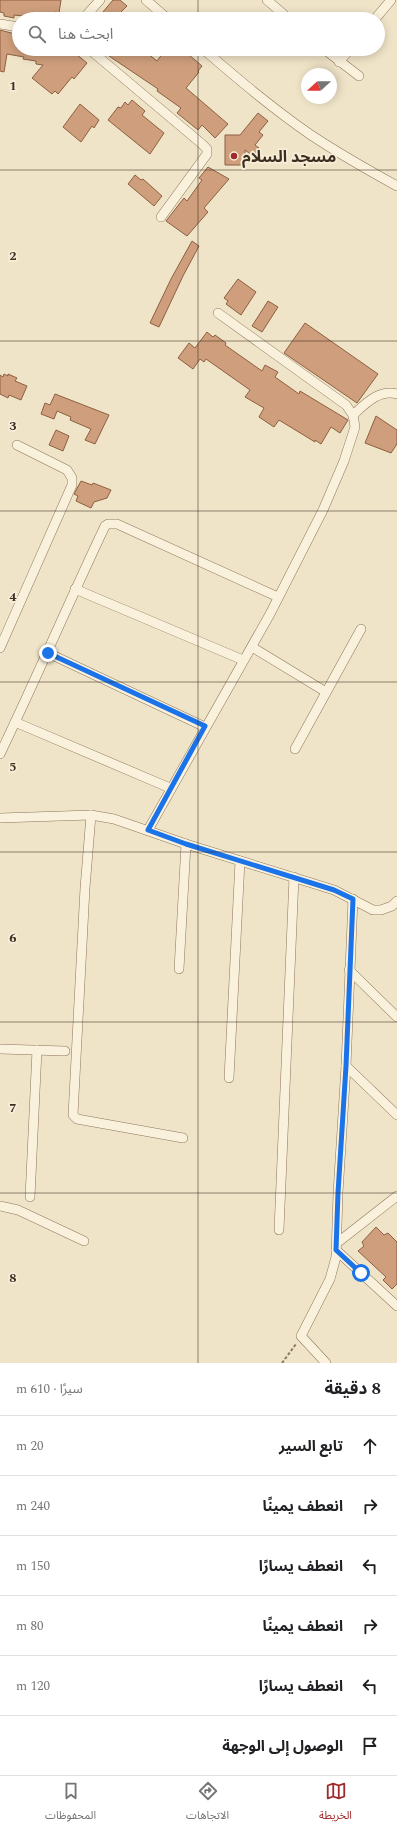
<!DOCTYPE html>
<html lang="ar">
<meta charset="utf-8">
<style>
:root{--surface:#fff;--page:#f6f6f6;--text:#202124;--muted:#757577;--line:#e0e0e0;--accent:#9e2a2b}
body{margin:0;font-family:Spectral,"Noto Sans Arabic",serif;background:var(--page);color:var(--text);direction:rtl}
.compass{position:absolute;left:301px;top:68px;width:36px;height:36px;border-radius:50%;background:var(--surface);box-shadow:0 2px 10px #0003;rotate:249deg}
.stop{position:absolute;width:12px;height:12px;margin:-9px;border:3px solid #1a73e8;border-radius:50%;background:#fff}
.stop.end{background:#1a73e8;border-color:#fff;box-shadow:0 1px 4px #0008}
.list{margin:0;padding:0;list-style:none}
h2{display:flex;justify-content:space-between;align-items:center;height:52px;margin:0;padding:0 16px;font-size:17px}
h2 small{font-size:13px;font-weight:400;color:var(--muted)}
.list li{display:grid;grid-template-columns:26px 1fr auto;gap:12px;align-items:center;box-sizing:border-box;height:60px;padding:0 16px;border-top:1px solid var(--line)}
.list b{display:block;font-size:15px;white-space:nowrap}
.list em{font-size:13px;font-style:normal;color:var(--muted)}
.icon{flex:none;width:22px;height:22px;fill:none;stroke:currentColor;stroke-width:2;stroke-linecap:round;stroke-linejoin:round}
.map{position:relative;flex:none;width:397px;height:1363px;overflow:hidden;direction:ltr}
.search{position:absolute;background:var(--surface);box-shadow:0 2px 10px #0003;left:12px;right:12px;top:12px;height:44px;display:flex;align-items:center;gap:10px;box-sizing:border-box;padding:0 14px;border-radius:22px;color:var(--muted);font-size:15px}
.sheet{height:412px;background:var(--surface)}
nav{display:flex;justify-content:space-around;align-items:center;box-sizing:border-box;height:56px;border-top:1px solid var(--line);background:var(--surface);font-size:11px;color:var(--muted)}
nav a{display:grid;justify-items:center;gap:2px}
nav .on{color:var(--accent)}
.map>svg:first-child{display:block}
</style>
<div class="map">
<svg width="397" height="1363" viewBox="0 0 397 1363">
<rect width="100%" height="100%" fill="#f0e4c8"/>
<g fill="#cf9f7d" stroke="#8d5f41">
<polygon points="0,0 61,0 59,13 55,12 53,19 14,15 14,18 4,16 4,13 0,12"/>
<polygon points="113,0 120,0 127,6 121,12 129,19 97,19"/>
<polygon points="0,30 19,35 19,49 70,49 87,63 74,79 72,77 58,94 55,91 52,94 32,78 43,65 36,64 36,61 23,59 24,57 7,54 4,72 0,71"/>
<polygon points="111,49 142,49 157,61 166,49 182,49 202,66 198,71 199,72 186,88 228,124 215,138 202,125 198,130 177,113 181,108 157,91 158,89 106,54"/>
<polygon points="132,100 145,111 142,115 164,133 150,154 108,120 118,107 121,108 125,102 128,105"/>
<polygon points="80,104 99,120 94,128 92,126 81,142 63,127"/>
<polygon points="258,113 268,121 259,132 263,135 255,145 259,148 253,156 245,150 245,159 242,159 243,165 225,165 225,135 240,135"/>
<polygon points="208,167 229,179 204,208 208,212 187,236 166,221 184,198 187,201 202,180 199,178"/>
<polygon points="135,175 141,180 143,179 162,196 154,206 128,184"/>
<polygon points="192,241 199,246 183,276 159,327 150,323 171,279"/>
<polygon points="238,279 256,292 241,315 226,304 228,301 224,298"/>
<polygon points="268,301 278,307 262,332 252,326"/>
<polygon points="305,323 378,374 357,403 284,353"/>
<polygon points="207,332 213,337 215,335 226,343 225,345 262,371 265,365 278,372 275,377 299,394 300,391 348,420 340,433 331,427 321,444 315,440 315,442 279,420 274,427 259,417 264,408 245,397 250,390 206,359 204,362 200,359 193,369 178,358 189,343 195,348"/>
<polygon points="4,374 8,376 8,374 17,378 15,381 27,386 21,400 9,395 8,398 0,394 0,375 3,377"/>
<polygon points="55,394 109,415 95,444 85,440 91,429 70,420 71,417 57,411 54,419 41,414 45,403 50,405"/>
<polygon points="376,416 397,430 397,444 391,453 365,443"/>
<polygon points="56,430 69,436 63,451 49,445"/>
<polygon points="81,481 92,485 93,483 111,490 107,498 94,502 91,508 76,501 78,496 74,494"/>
<polygon points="376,1227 384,1235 388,1233 397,1242 397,1284 392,1289 383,1280 386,1277 358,1251 364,1246 362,1242"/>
</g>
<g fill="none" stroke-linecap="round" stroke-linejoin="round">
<defs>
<g id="minor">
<polyline points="146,0 168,19"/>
<polyline points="267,0 289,19"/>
<polyline points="83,19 100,0"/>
<polyline points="375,19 391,0"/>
<polyline points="0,24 19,27"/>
<polyline points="89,49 202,144 207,149 207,154 161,217"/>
<path d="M203 49C238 79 273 109 311 135 338 153 368 170 397 186"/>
<polyline points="324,49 359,76"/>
<polyline points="339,62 350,49"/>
<path d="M353 415C365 404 379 389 397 394"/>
<polyline points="75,589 243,660"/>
<polyline points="252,647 326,692"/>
<polyline points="0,648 72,485 72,478 67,470 17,445"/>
<polyline points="48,653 205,727"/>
<polyline points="15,722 170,788"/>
<polyline points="295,749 361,629"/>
<path d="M0 754C36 679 69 602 105 526L108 524H117L278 597"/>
<polyline points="91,815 85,888 73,1115 77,1119 183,1138"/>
<polyline points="0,818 91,815 114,819 186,844 334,890 373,910 381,910 392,906 397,901"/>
<polyline points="148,830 270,614 323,510 344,461 355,427 353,415 346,405 218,313"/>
<polyline points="179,969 186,844"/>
<polyline points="349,970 397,1017"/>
<polyline points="0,1049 65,1051"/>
<polyline points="346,1066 397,1115"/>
<polyline points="229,1078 240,861"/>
<polyline points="30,1197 37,1050"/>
<polyline points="0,1206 18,1210 84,1241"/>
<polyline points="279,1230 294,877"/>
<polyline points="337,1243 397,1196"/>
<polyline points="336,1250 397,1306"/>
<polyline points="326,1363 301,1336 330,1279 336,1257 338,1193 346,1066 353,899"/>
</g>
</defs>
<use href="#minor" stroke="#8d765c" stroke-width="10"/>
<polyline stroke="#8d765c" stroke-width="2" stroke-dasharray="3 2" stroke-linecap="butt" points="282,1363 296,1344"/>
<use href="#minor" stroke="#faf1dc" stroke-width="9"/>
</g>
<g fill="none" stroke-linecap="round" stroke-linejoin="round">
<polyline stroke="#1a73e8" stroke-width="5" points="48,653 205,726 148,830 186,844 334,890 353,899 346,1066 338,1193 336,1250 361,1273"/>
</g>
<path fill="none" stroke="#3d2e20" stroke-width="1" stroke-opacity="0.55" d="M198 0V19M198 49V1363M0 170H397M0 341H397M0 511H397M0 682H397M0 852H397M0 1022H397M0 1193H397"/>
<circle fill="#9e2a2b" stroke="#f7eed8" stroke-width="1.5" cx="234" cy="156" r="4"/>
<g text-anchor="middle" stroke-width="3.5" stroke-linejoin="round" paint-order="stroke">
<g font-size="16" font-weight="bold" fill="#3d2e20" stroke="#f7eed8" text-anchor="start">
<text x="242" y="162">مسجد السلام</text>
</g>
</g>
<g font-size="13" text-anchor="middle" font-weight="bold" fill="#3d2e20" stroke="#f7eed8" stroke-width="3.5" stroke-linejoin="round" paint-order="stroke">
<text x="13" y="90">1</text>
<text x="13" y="260">2</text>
<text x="13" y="430">3</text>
<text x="13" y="601">4</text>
<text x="13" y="771">5</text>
<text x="13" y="942">6</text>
<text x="13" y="1112">7</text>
<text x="13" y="1282">8</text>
</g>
</svg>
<svg class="compass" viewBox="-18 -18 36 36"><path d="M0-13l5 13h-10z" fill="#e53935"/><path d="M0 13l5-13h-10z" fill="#757577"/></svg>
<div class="stop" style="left:361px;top:1273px"></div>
<div class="stop end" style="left:48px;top:653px"></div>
<div class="search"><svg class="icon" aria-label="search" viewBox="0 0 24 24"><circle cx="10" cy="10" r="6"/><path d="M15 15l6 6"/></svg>ابحث هنا</div>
</div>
<section class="sheet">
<h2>8 دقيقة<small>سيرًا · 610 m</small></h2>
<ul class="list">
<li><svg class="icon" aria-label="ahead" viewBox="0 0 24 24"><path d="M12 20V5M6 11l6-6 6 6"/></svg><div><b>تابع السير</b></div><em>20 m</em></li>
<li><svg class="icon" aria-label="right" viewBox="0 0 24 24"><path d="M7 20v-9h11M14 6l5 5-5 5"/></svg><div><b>انعطف يمينًا</b></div><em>240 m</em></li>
<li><svg class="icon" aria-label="left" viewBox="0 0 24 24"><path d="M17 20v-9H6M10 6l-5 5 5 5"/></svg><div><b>انعطف يسارًا</b></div><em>150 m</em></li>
<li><svg class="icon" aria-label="right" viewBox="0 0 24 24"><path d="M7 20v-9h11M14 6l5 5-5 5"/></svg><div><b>انعطف يمينًا</b></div><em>80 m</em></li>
<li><svg class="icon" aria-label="left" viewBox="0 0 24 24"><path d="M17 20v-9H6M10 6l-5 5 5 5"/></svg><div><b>انعطف يسارًا</b></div><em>120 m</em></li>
<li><svg class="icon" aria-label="arrive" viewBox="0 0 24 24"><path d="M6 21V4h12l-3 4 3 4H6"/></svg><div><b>الوصول إلى الوجهة</b></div></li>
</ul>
</section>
<nav>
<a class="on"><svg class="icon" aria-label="map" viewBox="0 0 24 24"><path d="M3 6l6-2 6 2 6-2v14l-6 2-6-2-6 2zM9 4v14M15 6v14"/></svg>الخريطة</a>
<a><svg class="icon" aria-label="directions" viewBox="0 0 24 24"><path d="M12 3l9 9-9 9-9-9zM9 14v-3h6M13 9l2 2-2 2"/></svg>الاتجاهات</a>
<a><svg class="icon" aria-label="saved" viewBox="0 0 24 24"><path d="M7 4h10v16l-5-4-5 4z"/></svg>المحفوظات</a>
</nav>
